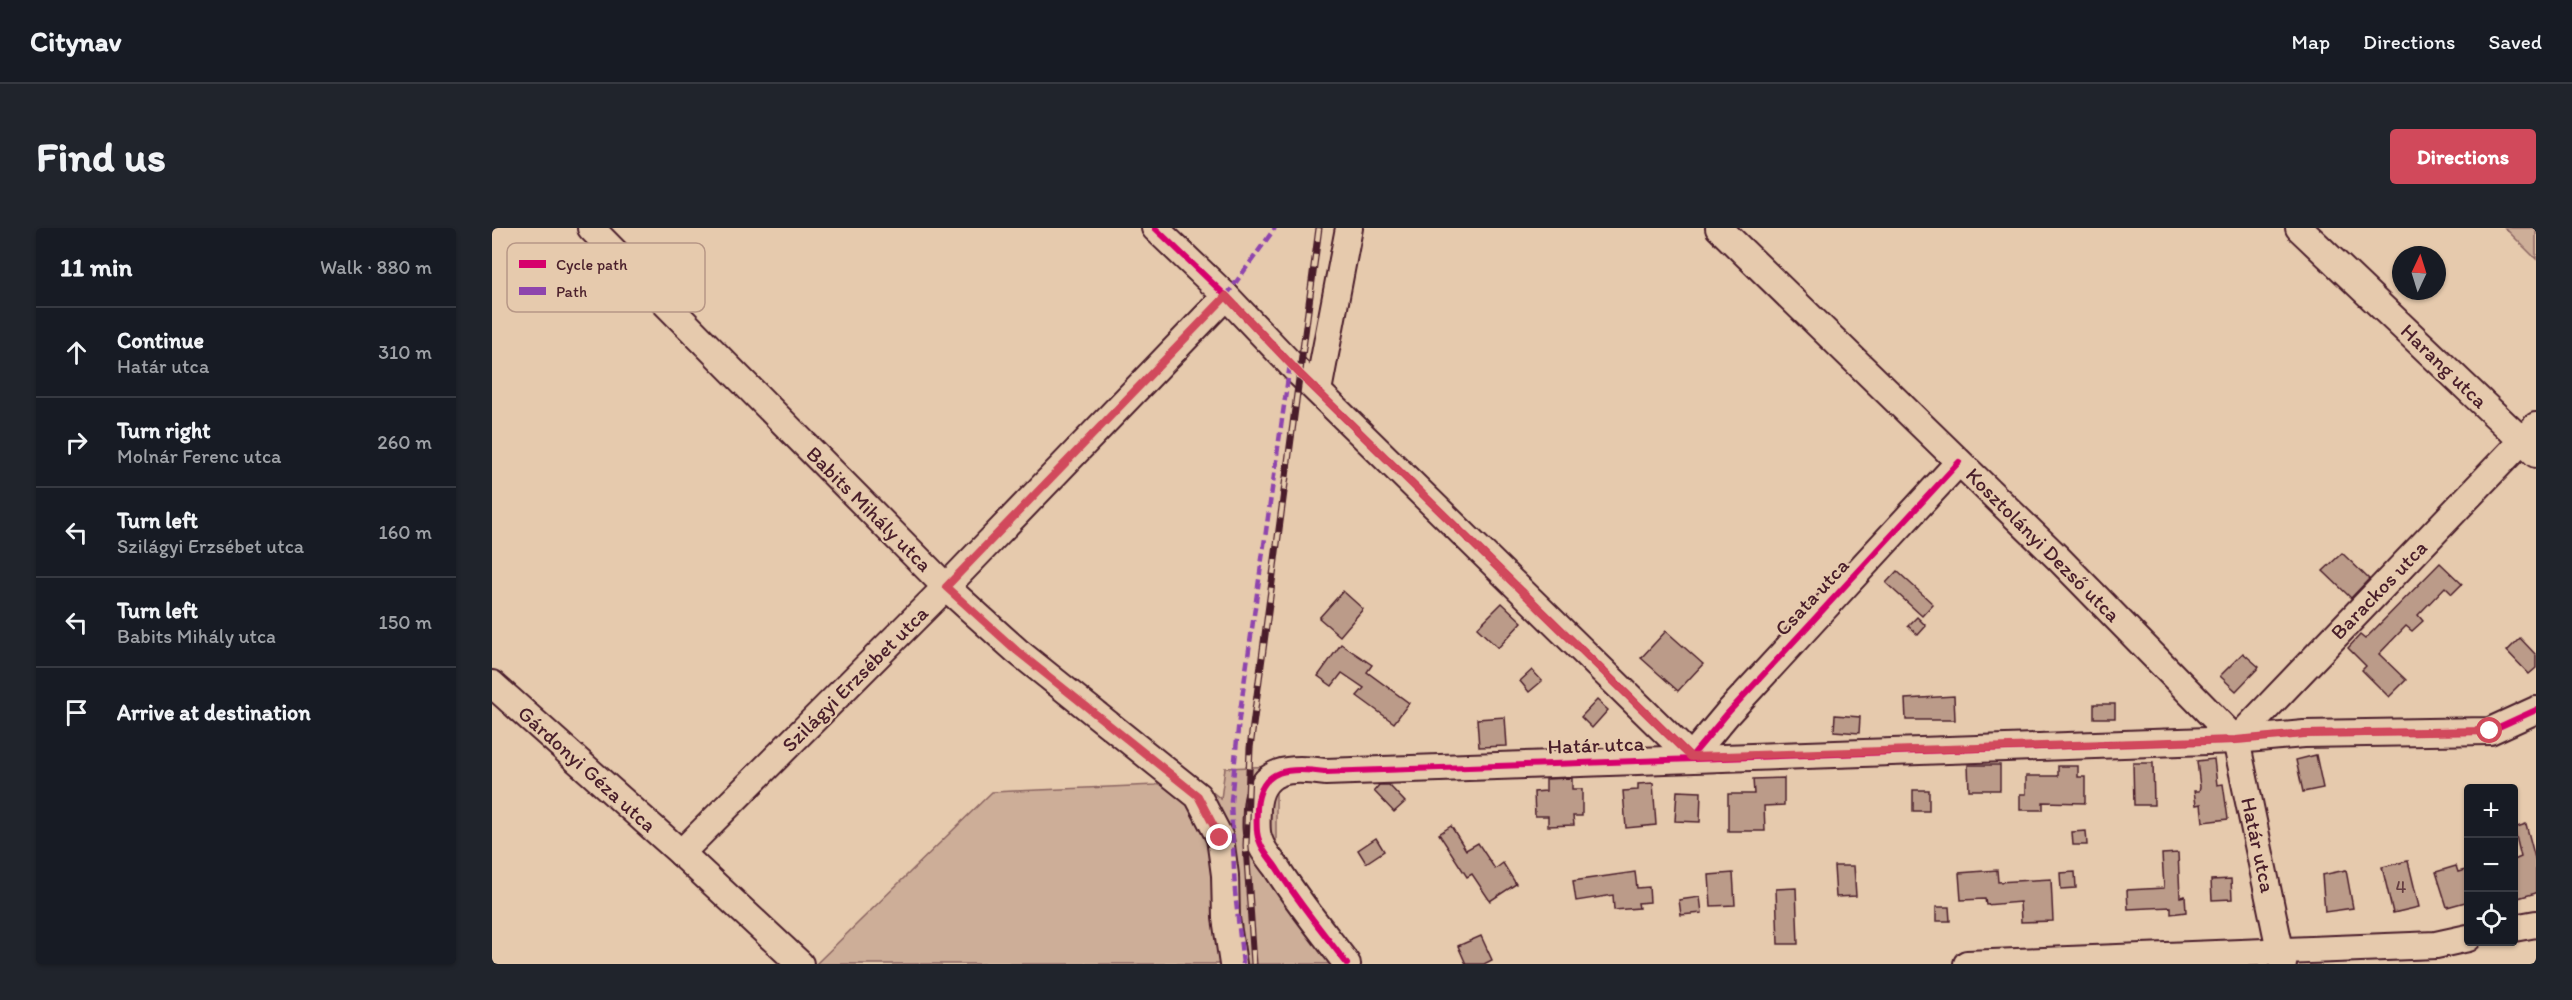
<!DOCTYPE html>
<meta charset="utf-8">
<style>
:root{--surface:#171b24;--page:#20242c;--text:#f1f3f6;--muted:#9ea1a6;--line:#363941;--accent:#d1495b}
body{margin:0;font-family:Itim,sans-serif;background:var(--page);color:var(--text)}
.controls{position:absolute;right:18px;bottom:18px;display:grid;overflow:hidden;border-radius:6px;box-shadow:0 2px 4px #0004}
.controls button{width:54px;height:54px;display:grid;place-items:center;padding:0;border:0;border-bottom:2px solid var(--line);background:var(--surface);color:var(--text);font:30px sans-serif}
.compass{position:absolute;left:1900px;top:18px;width:54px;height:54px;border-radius:50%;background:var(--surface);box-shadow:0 2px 4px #0004;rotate:4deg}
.stop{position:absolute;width:18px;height:18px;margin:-14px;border:4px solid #d1495b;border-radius:50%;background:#fff}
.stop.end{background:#d1495b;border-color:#fff;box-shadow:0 2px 6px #0008}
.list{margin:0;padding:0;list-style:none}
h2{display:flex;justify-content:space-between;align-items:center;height:78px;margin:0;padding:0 24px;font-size:26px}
h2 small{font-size:20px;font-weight:400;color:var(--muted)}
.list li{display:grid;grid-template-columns:39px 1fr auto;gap:18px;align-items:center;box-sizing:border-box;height:90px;padding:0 24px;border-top:2px solid var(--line)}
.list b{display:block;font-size:22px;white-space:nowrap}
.list p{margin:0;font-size:20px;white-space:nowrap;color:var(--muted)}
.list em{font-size:20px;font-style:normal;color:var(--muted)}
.icon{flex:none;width:33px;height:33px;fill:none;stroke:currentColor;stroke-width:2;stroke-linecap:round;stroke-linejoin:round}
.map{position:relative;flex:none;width:2044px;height:736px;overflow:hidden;border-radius:6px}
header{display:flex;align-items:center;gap:36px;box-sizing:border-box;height:84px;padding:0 30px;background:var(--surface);border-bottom:2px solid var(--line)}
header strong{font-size:28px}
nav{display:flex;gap:33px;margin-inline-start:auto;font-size:21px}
.intro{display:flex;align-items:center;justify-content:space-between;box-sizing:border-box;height:144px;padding:0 36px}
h1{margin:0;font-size:42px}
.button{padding:15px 27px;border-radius:6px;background:var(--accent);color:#fff;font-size:21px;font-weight:700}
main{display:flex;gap:36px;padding:0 36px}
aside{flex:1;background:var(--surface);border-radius:6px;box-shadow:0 2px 4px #0004}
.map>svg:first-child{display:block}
</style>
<header>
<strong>Citynav</strong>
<nav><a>Map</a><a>Directions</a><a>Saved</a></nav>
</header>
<div class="intro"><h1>Find us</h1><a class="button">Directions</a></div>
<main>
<aside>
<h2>11 min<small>Walk · 880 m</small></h2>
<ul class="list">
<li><svg class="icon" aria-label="ahead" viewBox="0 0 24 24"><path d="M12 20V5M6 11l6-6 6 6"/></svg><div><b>Continue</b><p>Határ utca</p></div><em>310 m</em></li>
<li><svg class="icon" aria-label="right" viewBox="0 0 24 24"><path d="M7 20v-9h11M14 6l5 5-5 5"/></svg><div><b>Turn right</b><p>Molnár Ferenc utca</p></div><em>260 m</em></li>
<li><svg class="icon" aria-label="left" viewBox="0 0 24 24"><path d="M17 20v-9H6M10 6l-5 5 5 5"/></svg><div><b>Turn left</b><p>Szilágyi Erzsébet utca</p></div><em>160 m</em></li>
<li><svg class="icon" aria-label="left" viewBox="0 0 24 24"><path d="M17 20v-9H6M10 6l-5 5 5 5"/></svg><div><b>Turn left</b><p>Babits Mihály utca</p></div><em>150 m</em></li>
<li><svg class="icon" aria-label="arrive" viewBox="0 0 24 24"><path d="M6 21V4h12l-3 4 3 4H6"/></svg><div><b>Arrive at destination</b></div></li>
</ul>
</aside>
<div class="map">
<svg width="2044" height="736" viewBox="0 0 2044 736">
<rect width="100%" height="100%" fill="#e6caad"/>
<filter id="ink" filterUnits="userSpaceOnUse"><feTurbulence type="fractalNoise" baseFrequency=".0167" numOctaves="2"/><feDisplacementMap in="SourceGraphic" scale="12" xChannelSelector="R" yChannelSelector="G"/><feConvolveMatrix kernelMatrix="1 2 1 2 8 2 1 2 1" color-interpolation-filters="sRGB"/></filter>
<g filter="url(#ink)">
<g fill="#cdae98" stroke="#8c6662" stroke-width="1.5">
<polygon points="2013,0 2044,0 2044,31"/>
<polygon points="684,534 729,571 733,540 784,538 784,621 869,736 324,736 500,564 664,557"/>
</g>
<g fill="#bb9b89" stroke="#4a1f2b" stroke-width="1.5">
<polygon points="1850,325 1877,351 1859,370 1831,343"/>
<polygon points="1948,335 1970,356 1960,366 1953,359 1926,387 1931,393 1920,403 1914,398 1887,426 1914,452 1897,469 1870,442 1874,438 1856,420 1868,407 1873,411"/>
<polygon points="1405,343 1441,376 1430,388 1394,355"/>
<polygon points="851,363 871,381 848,408 827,390"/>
<polygon points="1010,375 1030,394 1006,420 985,400"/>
<polygon points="1425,389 1434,398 1426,407 1416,398"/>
<polygon points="1174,403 1211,436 1186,463 1149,430"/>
<polygon points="2028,410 2044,427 2044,440 2037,446 2015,423"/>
<polygon points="849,416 880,437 875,444 917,475 902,495 865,468 872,460 850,445 840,458 826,448"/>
<polygon points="1751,425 1767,439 1744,463 1728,448"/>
<polygon points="1040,442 1050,453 1037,464 1028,453"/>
<polygon points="1462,468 1463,492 1414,492 1413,471"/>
<polygon points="1105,472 1116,482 1100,500 1089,489"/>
<rect x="1602" y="476" width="21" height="14"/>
<polygon points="1343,487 1368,489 1367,505 1342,503"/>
<polygon points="1013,489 1015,518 987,519 985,491"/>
<polygon points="1824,527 1831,560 1811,564 1804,532"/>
<polygon points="1722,531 1725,557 1731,556 1736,591 1711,594 1709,576 1704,577 1702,563 1707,563 1708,559 1705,533"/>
<polygon points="1641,535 1661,535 1662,577 1642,577"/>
<polygon points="1476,537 1508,537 1508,562 1477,562"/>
<polygon points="1566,538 1586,538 1586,549 1593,549 1593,575 1551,574 1551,582 1528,582 1528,566 1534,566 1534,548 1566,548"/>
<polygon points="1080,550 1080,561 1090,561 1090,588 1081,588 1082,597 1056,598 1056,588 1043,588 1042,564 1054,563 1054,551"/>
<polygon points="1292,550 1292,577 1272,578 1273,603 1236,603 1236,566 1262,566 1261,551"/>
<polygon points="1161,555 1164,597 1134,600 1131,563 1146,562 1146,556"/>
<polygon points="887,557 897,557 913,574 902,584 882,563"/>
<rect x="1421" y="562" width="16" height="21"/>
<polygon points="1185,563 1209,564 1208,594 1183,593"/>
<polygon points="2034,596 2044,634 2044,665 2026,670 2022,655 2022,632 2029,629 2022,600"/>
<polygon points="959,598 974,622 986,615 1003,641 1011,635 1024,656 998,673 980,646 975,649 947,606"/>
<polygon points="1594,603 1595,617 1581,617 1580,604"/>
<polygon points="884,610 892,623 874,635 866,622"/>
<polygon points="1686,625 1688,669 1693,668 1694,684 1679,686 1679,679 1636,681 1635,662 1672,660 1670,626"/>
<polygon points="1916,633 1927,679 1901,685 1890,639"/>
<polygon points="1342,638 1362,638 1364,668 1344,669"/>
<polygon points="1964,638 1966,644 1977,641 1977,673 1955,679 1944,644"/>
<polygon points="1505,642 1506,654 1559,651 1561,693 1529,694 1528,674 1494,677 1493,671 1469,672 1467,645"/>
<polygon points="1854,642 1861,680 1833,684 1830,647"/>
<polygon points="1143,644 1145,660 1157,659 1158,674 1146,675 1147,680 1122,682 1121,667 1084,673 1081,653"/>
<polygon points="1583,644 1584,660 1569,661 1568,645"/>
<polygon points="1241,645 1243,677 1219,678 1217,647"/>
<polygon points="1739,651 1740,671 1720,672 1719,652"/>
<polygon points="1304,660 1306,716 1286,716 1284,661"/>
<polygon points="1208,669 1210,685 1189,687 1187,672"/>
<polygon points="1444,679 1457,679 1458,693 1444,693"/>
<polygon points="989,708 1000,732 992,736 974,736 966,718"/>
</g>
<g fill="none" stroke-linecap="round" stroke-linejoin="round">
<defs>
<g id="minor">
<polyline points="99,0 454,359 525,423 706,568 728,610 733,647 734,690 741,736"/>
<polyline points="663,0 734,68 808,146 1199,529 1235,486 1467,234"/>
<polyline points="1227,0 1566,330 1744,512"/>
<polyline points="1807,0 2044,226"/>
<polyline points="826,163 857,0"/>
<polyline points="0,456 189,625 308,736"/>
<polyline points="1744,512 2044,198"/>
<polyline points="1744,512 1791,736"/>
<polyline points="189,625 454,359 734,68"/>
<polyline points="2022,700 2044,696"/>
<path d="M855 736C831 704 805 673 784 639 778 631 770 622 767 612 763 603 765 590 765 580 768 539 799 539 833 544L1744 512 1812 506 1998 503 2044 482"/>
<polyline points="1475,736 1944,717 1976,710"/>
</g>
</defs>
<use href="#minor" stroke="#4a1f2b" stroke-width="30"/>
<use href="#minor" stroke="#e6caad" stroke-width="26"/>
<defs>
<polyline id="rail" points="762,736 754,618 758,520 827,0"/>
</defs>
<use href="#rail" stroke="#4a1f2b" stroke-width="7"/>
<use href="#rail" stroke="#e6caad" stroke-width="4.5" stroke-dasharray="14" stroke-linecap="butt"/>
<g stroke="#8e44ad" stroke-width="4.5" stroke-dasharray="9 4.5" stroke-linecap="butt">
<polyline points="734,68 783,0"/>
<polyline points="751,736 743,664 739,573 747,491 798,136"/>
</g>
<defs>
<g id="cycleway">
<polyline points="663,0 734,68 808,146 1199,529 1235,486 1467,234"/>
<path d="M855 736C831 704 805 673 784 639 778 631 770 622 767 612 763 603 765 590 765 580 768 539 799 539 833 544L1744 512 1812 506 1998 503 2044 482"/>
</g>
</defs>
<use href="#cycleway" stroke="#e6caad" stroke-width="10"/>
<use href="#cycleway" stroke="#d6006c" stroke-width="6"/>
</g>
</g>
<g fill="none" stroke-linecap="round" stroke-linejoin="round" filter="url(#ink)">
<polyline stroke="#d1495b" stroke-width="8" points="728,610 706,568 525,423 454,359 734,68 808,146 1199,529 1744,512 1812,506 1998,503"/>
</g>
<g text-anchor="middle" stroke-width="4.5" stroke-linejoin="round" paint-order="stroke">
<g font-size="18" fill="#663e42">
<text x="1909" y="665">4</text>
</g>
<g font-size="21" fill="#4a1f2b" stroke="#e6caad">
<text transform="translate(1952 138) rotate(44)" y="7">Harang utca</text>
<text transform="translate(377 281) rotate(45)" y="7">Babits Mihály utca</text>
<text transform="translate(1551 317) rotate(45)" y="7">Kosztolányi Dezső utca</text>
<text transform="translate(1887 362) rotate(-46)" y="7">Barackos utca</text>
<text transform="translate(1320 369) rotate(-47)" y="7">Csata utca</text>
<text transform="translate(363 451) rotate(-45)" y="7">Szilágyi Erzsébet utca</text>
<text transform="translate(1104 517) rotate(-2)" y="7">Határ utca</text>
<text transform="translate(95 541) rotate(42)" y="7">Gárdonyi Géza utca</text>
<text transform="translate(1766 617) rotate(78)" y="7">Határ utca</text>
</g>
</g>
<rect x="15" y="15" width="198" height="69" rx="9" fill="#e6caad" stroke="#b79786" stroke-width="1.5"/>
<rect x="27" y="32" width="27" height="8" fill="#d6006c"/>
<rect x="27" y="59" width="27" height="8" fill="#8e44ad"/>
<g font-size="16" fill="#4a1f2b">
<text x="64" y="42">Cycle path</text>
<text x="64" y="69">Path</text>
</g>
</svg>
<div class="controls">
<button>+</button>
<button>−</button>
<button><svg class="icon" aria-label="locate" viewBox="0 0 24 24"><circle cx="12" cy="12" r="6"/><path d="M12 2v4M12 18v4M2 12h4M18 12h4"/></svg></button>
</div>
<svg class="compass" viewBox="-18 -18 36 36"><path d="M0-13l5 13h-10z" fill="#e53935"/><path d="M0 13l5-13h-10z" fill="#9ea1a6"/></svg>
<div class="stop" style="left:1998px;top:503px"></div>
<div class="stop end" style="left:728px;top:610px"></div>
</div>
</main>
